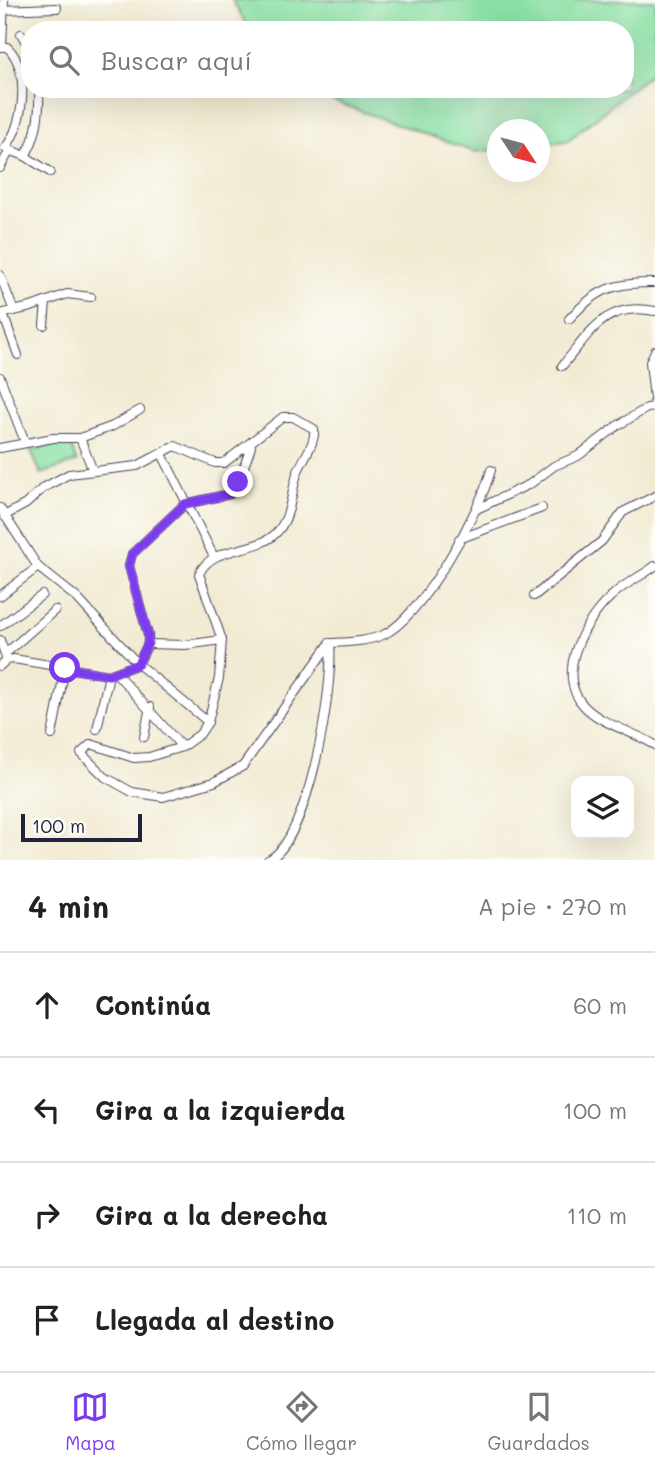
<!DOCTYPE html>
<html lang="es">
<meta charset="utf-8">
<style>
:root{--surface:#fff;--page:#f6f6f6;--text:#222;--muted:#767676;--line:#e0e0e0;--accent:#7c3aed}
body{margin:0;font-family:Mali,sans-serif;background:var(--page);color:var(--text)}
.controls{position:absolute;right:21px;bottom:21px;display:grid;overflow:hidden;border-radius:14px;box-shadow:0 7px 28px #0002}
.controls button{width:63px;height:63px;display:grid;place-items:center;padding:0;border:0;border-bottom:2px solid var(--line);background:var(--surface);color:var(--text);font:35px sans-serif}
.compass{position:absolute;left:487px;top:119px;width:63px;height:63px;border-radius:50%;background:var(--surface);box-shadow:0 7px 28px #0002;rotate:126deg}
.scale{position:absolute;left:21px;bottom:18px;width:121px;box-sizing:border-box;padding-left:7px;border:4px solid #22223b;border-top:0;font-size:19px;line-height:24px;white-space:nowrap;color:#22223b;-webkit-text-stroke:5px #fdfcf7;paint-order:stroke}
.stop{position:absolute;width:21px;height:21px;margin:-16px;border:5px solid #7c3aed;border-radius:50%;background:#fff}
.stop.end{background:#7c3aed;border-color:#fff;box-shadow:0 2px 7px #0008}
.list{margin:0;padding:0;list-style:none}
h2{display:flex;justify-content:space-between;align-items:center;height:91px;margin:0;padding:0 28px;font-size:30px}
h2 small{font-size:23px;font-weight:400;color:var(--muted)}
.list li{display:grid;grid-template-columns:46px 1fr auto;gap:21px;align-items:center;box-sizing:border-box;height:105px;padding:0 28px;border-top:2px solid var(--line)}
.list b{display:block;font-size:26px;white-space:nowrap}
.list em{font-size:23px;font-style:normal;color:var(--muted)}
.icon{flex:none;width:38px;height:38px;fill:none;stroke:currentColor;stroke-width:2;stroke-linecap:round;stroke-linejoin:round}
.map{position:relative;flex:none;width:655px;height:860px;overflow:hidden}
.search{position:absolute;background:var(--surface);box-shadow:0 7px 28px #0002;left:21px;right:21px;top:21px;height:77px;display:flex;align-items:center;gap:18px;box-sizing:border-box;padding:0 24px;border-radius:28px;color:var(--muted);font-size:26px}
.sheet{height:511px;background:var(--surface)}
nav{display:flex;justify-content:space-around;align-items:center;box-sizing:border-box;height:98px;border-top:2px solid var(--line);background:var(--surface);font-size:19px;color:var(--muted)}
nav a{display:grid;justify-items:center;gap:4px}
nav .on{color:var(--accent)}
.map>svg:first-child{display:block}
</style>
<div class="map">
<svg width="655" height="860" viewBox="0 0 655 860">
<rect width="100%" height="100%" fill="#fdfcf7"/>
<filter id="ink" filterUnits="userSpaceOnUse"><feTurbulence type="fractalNoise" baseFrequency=".0143" numOctaves="2"/><feDisplacementMap in="SourceGraphic" scale="14" xChannelSelector="R" yChannelSelector="G"/><feConvolveMatrix kernelMatrix="1 2 1 2 8 2 1 2 1" color-interpolation-filters="sRGB"/></filter>
<filter id="wash" filterUnits="userSpaceOnUse"><feTurbulence type="fractalNoise" baseFrequency=".00686" numOctaves="4" result="noise"/><feDisplacementMap in="SourceGraphic" scale="28" xChannelSelector="R" yChannelSelector="G"/><feGaussianBlur stdDeviation="1.57" result="paint"/><feColorMatrix in="noise" values="0 0 0 0 0 0 0 0 0 0 0 0 0 0 0 0 0 1.4 0 .05"/><feComposite in="paint" operator="in"/></filter>
<g filter="url(#wash)">
<rect width="100%" height="100%" fill="#f2ebd3"/>
<g fill="#8ae1a5" stroke="#568270" stroke-width="2">
<polygon points="232,0 655,0 655,70 567,141 540,144 540,130 498,130 497,149 475,152 299,89 625,89 625,30 250,30"/>
<polygon points="69,440 77,462 41,474 31,451"/>
</g>
</g>
<g filter="url(#ink)">
<g fill="none" stroke-linecap="round" stroke-linejoin="round">
<defs>
<g id="minor">
<polyline points="0,10 57,8"/>
<polyline points="21,34 30,49"/>
<path d="M0 47H7C31 68 24 126 5 148L25 156 50 172"/>
<polyline points="2,47 4,0"/>
<path d="M25 156C38 136 40 112 39 89"/>
<polyline points="0,168 10,150"/>
<polyline points="0,275 14,311"/>
<polyline points="0,314 31,307 67,294 91,297"/>
<polyline points="3,314 18,355"/>
<path d="M569 319C597 289 614 282 655 283"/>
<polyline points="44,325 46,302"/>
<path d="M562 366C591 332 605 301 655 311"/>
<polyline points="0,377 25,442"/>
<polyline points="655,407 650,362 655,351"/>
<polyline points="80,438 93,471"/>
<polyline points="0,448 53,438 80,438 113,426 140,410"/>
<polyline points="162,454 214,557"/>
<polyline points="0,508 38,567 77,598 138,664 208,722"/>
<polyline points="477,509 530,484 554,466 578,456 617,426 647,408 655,407"/>
<path d="M4 516 26 504 43 488 69 474 137 466 175 446 215 463H224L283 417H293L314 429C316 444 302 459 297 474 291 493 291 516 278 531 258 555 213 543 199 574L222 640 219 678 208 722 200 734 182 747 149 757 134 758 91 744 81 753 105 777 132 792 163 797 214 782 243 766 330 643"/>
<polyline points="459,539 542,508"/>
<path d="M655 566C642 576 627 582 615 593 587 616 553 673 584 706 602 725 633 731 655 745"/>
<polyline points="0,596 38,567"/>
<polyline points="534,596 602,541 623,512 655,496"/>
<polyline points="0,626 42,595"/>
<polyline points="0,640 6,657"/>
<path d="M330 643C348 642 366 642 383 635 422 617 480 512 491 470"/>
<polyline points="148,644 185,645 222,640"/>
<polyline points="5,654 55,610"/>
<polyline points="0,666 6,660 14,659 109,675 138,664 148,644 148,635 129,566 132,554 185,504 230,494 236,489 251,447"/>
<polyline points="117,674 182,747"/>
<polyline points="97,729 109,675"/>
<polyline points="52,735 65,668"/>
<polyline points="144,737 150,707"/>
<path d="M268 860C309 842 334 686 330 643"/>
</g>
</defs>
<use href="#minor" stroke="#414052" stroke-width="10"/>
<use href="#minor" stroke="#fff" stroke-width="8"/>
</g>
</g>
<g fill="none" stroke-linecap="round" stroke-linejoin="round" filter="url(#ink)">
<polyline stroke="#7c3aed" stroke-width="9" points="65,668 109,675 138,664 148,643 148,635 129,566 132,554 185,504 230,494 238,482"/>
</g>
</svg>
<div class="controls">
<button><svg class="icon" aria-label="layers" viewBox="0 0 24 24"><path d="M12 4l9 5-9 5-9-5zM3 14l9 5 9-5"/></svg></button>
</div>
<svg class="compass" viewBox="-18 -18 36 36"><path d="M0-13l5 13h-10z" fill="#e53935"/><path d="M0 13l5-13h-10z" fill="#767676"/></svg>
<div class="scale">100 m</div>
<div class="stop" style="left:65px;top:668px"></div>
<div class="stop end" style="left:238px;top:482px"></div>
<div class="search"><svg class="icon" aria-label="search" viewBox="0 0 24 24"><circle cx="10" cy="10" r="6"/><path d="M15 15l6 6"/></svg>Buscar aquí</div>
</div>
<section class="sheet">
<h2>4 min<small>A pie · 270 m</small></h2>
<ul class="list">
<li><svg class="icon" aria-label="ahead" viewBox="0 0 24 24"><path d="M12 20V5M6 11l6-6 6 6"/></svg><div><b>Continúa</b></div><em>60 m</em></li>
<li><svg class="icon" aria-label="left" viewBox="0 0 24 24"><path d="M17 20v-9H6M10 6l-5 5 5 5"/></svg><div><b>Gira a la izquierda</b></div><em>100 m</em></li>
<li><svg class="icon" aria-label="right" viewBox="0 0 24 24"><path d="M7 20v-9h11M14 6l5 5-5 5"/></svg><div><b>Gira a la derecha</b></div><em>110 m</em></li>
<li><svg class="icon" aria-label="arrive" viewBox="0 0 24 24"><path d="M6 21V4h12l-3 4 3 4H6"/></svg><div><b>Llegada al destino</b></div></li>
</ul>
</section>
<nav>
<a class="on"><svg class="icon" aria-label="map" viewBox="0 0 24 24"><path d="M3 6l6-2 6 2 6-2v14l-6 2-6-2-6 2zM9 4v14M15 6v14"/></svg>Mapa</a>
<a><svg class="icon" aria-label="directions" viewBox="0 0 24 24"><path d="M12 3l9 9-9 9-9-9zM9 14v-3h6M13 9l2 2-2 2"/></svg>Cómo llegar</a>
<a><svg class="icon" aria-label="saved" viewBox="0 0 24 24"><path d="M7 4h10v16l-5-4-5 4z"/></svg>Guardados</a>
</nav>
